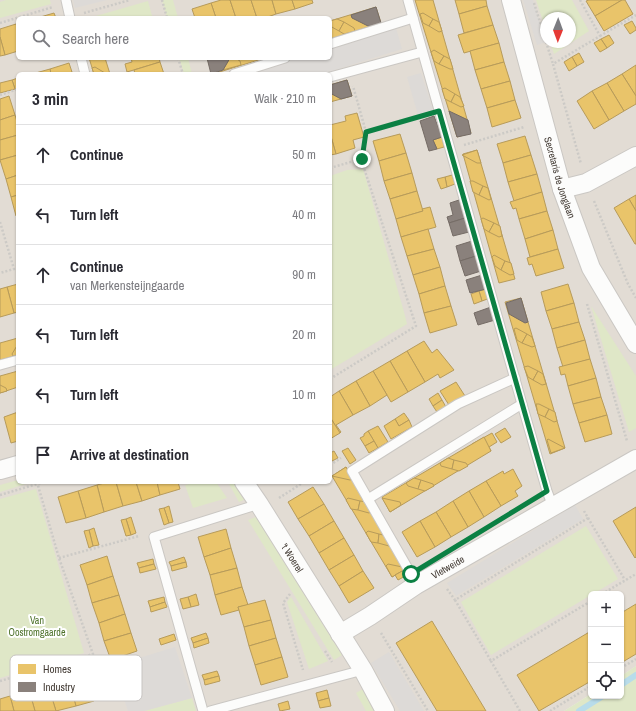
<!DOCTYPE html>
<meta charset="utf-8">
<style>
:root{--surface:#fff;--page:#f7f7f7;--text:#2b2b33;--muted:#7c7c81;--line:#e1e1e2}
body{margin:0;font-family:"Archivo Narrow",sans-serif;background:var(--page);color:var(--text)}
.controls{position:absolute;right:12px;bottom:12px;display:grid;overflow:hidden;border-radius:6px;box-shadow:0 1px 3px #0004}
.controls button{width:36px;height:36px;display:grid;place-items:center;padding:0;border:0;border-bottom:1px solid var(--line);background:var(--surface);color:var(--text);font:20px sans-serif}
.compass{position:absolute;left:540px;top:12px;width:36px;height:36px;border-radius:50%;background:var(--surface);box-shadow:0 1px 3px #0004;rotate:181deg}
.stop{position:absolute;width:12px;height:12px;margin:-9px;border:3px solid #0b8043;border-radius:50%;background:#fff}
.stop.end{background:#0b8043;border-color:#fff;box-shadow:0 1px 4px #0008}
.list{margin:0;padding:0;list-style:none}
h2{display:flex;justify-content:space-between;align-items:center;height:52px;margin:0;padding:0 16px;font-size:17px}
h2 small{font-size:13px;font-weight:400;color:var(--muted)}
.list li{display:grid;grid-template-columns:26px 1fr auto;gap:12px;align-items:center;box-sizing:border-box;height:60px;padding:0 16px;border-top:1px solid var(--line)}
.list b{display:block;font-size:15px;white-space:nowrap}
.list p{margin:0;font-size:13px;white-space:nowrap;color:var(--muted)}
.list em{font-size:13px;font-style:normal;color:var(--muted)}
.icon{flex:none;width:22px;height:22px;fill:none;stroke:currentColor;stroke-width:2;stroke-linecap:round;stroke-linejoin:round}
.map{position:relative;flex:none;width:636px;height:711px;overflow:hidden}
.search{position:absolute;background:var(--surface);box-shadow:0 1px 3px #0004;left:16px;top:16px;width:316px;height:44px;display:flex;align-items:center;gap:10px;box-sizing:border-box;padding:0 14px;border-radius:6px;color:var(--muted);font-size:15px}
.panel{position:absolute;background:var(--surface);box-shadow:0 1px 3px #0004;left:16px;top:72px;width:316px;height:412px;border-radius:6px}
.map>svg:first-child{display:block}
</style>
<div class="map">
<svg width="636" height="711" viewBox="0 0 636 711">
<rect width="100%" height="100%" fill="#eeebe7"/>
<path fill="#e2dcd4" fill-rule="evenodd" d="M0 0H636V666L621 676V594H591V694L564 711H0ZM18 18H330V58H18ZM546 18H570V42H546ZM18 74H330V482H18Z"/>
<g fill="#dfe7c7">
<polygon points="6,0 50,0 51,4 0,18 0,2"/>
<polygon points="162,0 173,0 178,18 167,18"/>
<polygon points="536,0 572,0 589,31 554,54 550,42 570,42 570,18 546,18 546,30"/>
<polygon points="148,1 152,16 145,18 89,18"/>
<polygon points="179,58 188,58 192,74 184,74"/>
<polygon points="363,169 404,312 407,324 330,370 330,176 347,170"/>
<polygon points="591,306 636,376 636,428 629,432"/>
<polygon points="18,480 18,482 32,482 0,492 0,485"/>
<polygon points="190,482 216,482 227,498 193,508 185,485 190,484"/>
<polygon points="228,482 235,482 246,499 239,502"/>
<polygon points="36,489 84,653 0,678 0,499"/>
<polygon points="256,517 342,655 334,660 248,520"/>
<polygon points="586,526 618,579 593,594 591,594 591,595 491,655 461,602"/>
<polygon points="291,597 328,661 309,669 287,602"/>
<polygon points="636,666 636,711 564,711 591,694 591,696 621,696 621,676"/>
<polygon points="363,689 375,711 366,711 356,693"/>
<polygon points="192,698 196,711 144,711"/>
</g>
<g fill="#dddad7">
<polygon points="73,0 107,0 75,8"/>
<polygon points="523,0 533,0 546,42 537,45"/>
<polygon points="396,28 402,49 322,74 244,74 297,58 330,58 330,48"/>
<polygon points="421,73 433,110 418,115 407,77"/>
<polygon points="575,505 583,519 456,596 447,583"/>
<polygon points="175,647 192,698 144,711 128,711 113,666"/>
<polygon points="389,652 424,711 400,711 371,663"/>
</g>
<g fill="#e9c46a" stroke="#b79b5a">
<polygon points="221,0 230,0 236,18 216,18 211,3"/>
<polygon points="230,0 251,0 257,18 236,18"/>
<polygon points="251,0 272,0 276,14 265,18 257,18"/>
<polygon points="272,0 292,0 295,9 276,14"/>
<polygon points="292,0 312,0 313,3 295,9"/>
<polygon points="415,0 433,0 471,133 457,137"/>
<polygon points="455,0 486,0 487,6 459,14"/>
<polygon points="589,0 622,0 595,16 586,1"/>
<polygon points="622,0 625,0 633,14 604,31 595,16"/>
<polygon points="211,3 216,18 195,18 192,9"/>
<polygon points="487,6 493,25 464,33 459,14"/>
<polygon points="376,7 381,23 330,39 330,21"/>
<polygon points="54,13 56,18 37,18"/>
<polygon points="423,13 433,19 429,26 423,23 420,14"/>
<polygon points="337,19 344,22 339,31 330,26 330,21"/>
<polygon points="433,19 439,22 442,31 439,32 429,26"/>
<polygon points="632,21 636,28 636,30 630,34 624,25"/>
<polygon points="344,22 354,28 355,31 344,34 339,31"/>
<polygon points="16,24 18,29 18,51 5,55 0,37 0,29"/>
<polygon points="493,25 499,43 464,53 458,35"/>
<polygon points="609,35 614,43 607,48 601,39"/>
<polygon points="0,37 5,55 0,56"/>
<polygon points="601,39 607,48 600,52 594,43"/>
<polygon points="499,43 504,62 475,70 470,51"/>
<polygon points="434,50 444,56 439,64 434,61 431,52"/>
<polygon points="579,53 584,62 577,66 572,57"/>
<polygon points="444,56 450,59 453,69 450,69 439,64"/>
<polygon points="572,57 577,66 569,71 564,62"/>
<polygon points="89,58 105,58 110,74 94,74"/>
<polygon points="131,58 159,58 160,62 127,72 125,64 132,62"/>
<polygon points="207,58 265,58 213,74"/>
<polygon points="230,58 235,58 240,61 241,65 223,70"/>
<polygon points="160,62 164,74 135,74 134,70"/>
<polygon points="504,62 510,81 481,89 475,70"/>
<polygon points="69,63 72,72 66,74 51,74 50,69"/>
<polygon points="636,65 636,96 622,74"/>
<polygon points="95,67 105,73 104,74 94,74 92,68"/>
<polygon points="50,69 51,74 32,74"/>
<polygon points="622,74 636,96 636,104 624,111 607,83"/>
<polygon points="18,78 18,88 15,89 12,80"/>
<polygon points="12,80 15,89 0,93 0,83"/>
<polygon points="347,80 352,96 330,102 330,85"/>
<polygon points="510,81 515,100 487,108 481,89"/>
<polygon points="607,83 624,111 609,120 592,91"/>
<polygon points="445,88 455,94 451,102 445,99 442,89"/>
<polygon points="592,91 609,120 594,129 577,101"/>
<polygon points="455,94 460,97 464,106 461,107 451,102"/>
<polygon points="9,96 15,115 0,120 0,99"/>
<polygon points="515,100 521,118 492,127 487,108"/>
<polygon points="357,113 364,137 353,140 355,148 336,154 330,133 330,125 346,121 345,116"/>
<polygon points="15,115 18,125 18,135 0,140 0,120"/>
<polygon points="330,133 336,154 330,155"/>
<polygon points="400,134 406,153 379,161 373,141"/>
<polygon points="18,135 18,155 0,160 0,140"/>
<polygon points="525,136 531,155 503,163 497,144"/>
<polygon points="442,137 444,147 437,149 433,140"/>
<polygon points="477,150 515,279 499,283 463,154"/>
<polygon points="477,150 481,163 477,163 462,155"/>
<polygon points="406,153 412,173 384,181 379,161"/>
<polygon points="18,155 18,175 6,179 0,160"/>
<polygon points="531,155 537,174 508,182 503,163"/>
<polygon points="412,173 417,191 390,199 384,181"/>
<polygon points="537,174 542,192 514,201 508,182"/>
<polygon points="18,175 18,195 11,197 6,179"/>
<polygon points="452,175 455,184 447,187 445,177"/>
<polygon points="445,177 447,187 441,189 437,179"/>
<polygon points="470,181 473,181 483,186 479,195 473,192"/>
<polygon points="483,186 488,188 491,199 489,200 479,195"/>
<polygon points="417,191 423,211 396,219 390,199"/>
<polygon points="542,192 547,211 519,219 516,208 513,209 510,202"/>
<polygon points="18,195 18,216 16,216 11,197"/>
<polygon points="636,195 636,211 629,199"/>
<polygon points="629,199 636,211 636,244 635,244 614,208"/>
<polygon points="430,207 436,227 401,237 396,219 423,211 422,209"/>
<polygon points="547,211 553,230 525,239 519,219"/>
<polygon points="483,218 494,223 489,232 484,229 481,219"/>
<polygon points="494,223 500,226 502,236 499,237 489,232"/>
<polygon points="428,229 434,249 407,256 401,237"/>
<polygon points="553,230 558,249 530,257 525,239"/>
<polygon points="434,249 440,267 413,275 407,256"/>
<polygon points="558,249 564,268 536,276 532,264 529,265 527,258"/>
<polygon points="494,255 505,261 501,270 495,266 492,257"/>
<polygon points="505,261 511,263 514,274 510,275 501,270"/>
<polygon points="440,267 445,286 419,294 413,275"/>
<polygon points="18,284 18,312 14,313 7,287"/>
<polygon points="568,284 574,303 546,311 541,292"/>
<polygon points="445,286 451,306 424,313 419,294"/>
<polygon points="7,287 14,313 0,317 0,289"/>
<polygon points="486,289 490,298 482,301 479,291"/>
<polygon points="479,291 482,301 474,304 471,294"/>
<polygon points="521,298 565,448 550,454 505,302"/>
<polygon points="574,303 579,322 552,329 546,311"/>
<polygon points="451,306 457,325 430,333 424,313"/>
<polygon points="579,322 585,340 557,348 552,329"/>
<polygon points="516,328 527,334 522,343 517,340 514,329"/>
<polygon points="527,334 532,337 535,346 532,347 522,343"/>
<polygon points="18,338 18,355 0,360 0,343"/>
<polygon points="585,340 590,359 563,367 557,348"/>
<polygon points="424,341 432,353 437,349 454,370 440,378 438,374 425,382 407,351"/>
<polygon points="18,344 18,355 13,356 12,354"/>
<polygon points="407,351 425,382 408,392 390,361"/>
<polygon points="590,359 596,378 568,386 565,374 561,375 559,367"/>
<polygon points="390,361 408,392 391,402 373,371"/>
<polygon points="528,366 538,371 533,380 528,377 524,367"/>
<polygon points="18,371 18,387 0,393 0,376"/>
<polygon points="373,371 387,395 370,406 356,381"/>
<polygon points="538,371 543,374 546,384 542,385 533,380"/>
<polygon points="596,378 601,397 573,404 568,386"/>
<polygon points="356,381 370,406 353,415 339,391"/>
<polygon points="456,382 465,396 449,405 440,391"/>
<polygon points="0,385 6,388 7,391 0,393"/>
<polygon points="339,391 353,415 336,425 341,432 340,433 330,417 330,397"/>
<polygon points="438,393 442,400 433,406 429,399"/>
<polygon points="601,397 607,415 579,423 573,404"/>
<polygon points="442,400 446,407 437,412 433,406"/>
<polygon points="536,404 539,404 549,409 545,417 538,414"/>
<polygon points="549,409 555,412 557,421 554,422 545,417"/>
<polygon points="18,412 18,441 11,443 4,417"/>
<polygon points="404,413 409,420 399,426 395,419"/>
<polygon points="607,415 612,434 585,442 579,423"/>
<polygon points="330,417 340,433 330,439"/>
<polygon points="395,419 399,426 409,420 412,427 391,439 384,426"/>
<polygon points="378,426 388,442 378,448 368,431"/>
<polygon points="505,428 511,437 501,443 495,434"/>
<polygon points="368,431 374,441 365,446 360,438 364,436 364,434"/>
<polygon points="492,433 497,442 489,447 491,451 473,446 472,444"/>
<polygon points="484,437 491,451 390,512 382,497"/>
<polygon points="548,439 565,448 551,453 547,440"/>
<polygon points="374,441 378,448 369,453 365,446"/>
<polygon points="348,448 356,460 350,464 342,451"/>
<polygon points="334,451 338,458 330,462 330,453"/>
<polygon points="448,458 454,460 452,469 441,466 440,463"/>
<polygon points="454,460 466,463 468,466 459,471 452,469"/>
<polygon points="346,467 407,568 392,577 332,476"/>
<polygon points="346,467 353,479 350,480 332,476"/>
<polygon points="513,469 522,486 515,491 518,496 501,506 486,481 503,471 504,474"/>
<polygon points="414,478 421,480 418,489 408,486 406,483"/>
<polygon points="421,480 433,484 434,486 425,491 418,489"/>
<polygon points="486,481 501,506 484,517 469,491"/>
<polygon points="108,482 116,482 123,506 104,512 97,485"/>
<polygon points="116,482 136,482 142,501 123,506"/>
<polygon points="136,482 157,482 160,495 142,501"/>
<polygon points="157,482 178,482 180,489 160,495"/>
<polygon points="97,485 104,512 86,518 78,491"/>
<polygon points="313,487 324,504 298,519 288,502"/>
<polygon points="78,491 86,518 66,523 58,497"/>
<polygon points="469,491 484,517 468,527 453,501"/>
<polygon points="348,498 360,501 358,510 351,509 346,500"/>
<polygon points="382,498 400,502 401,505 390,512"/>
<polygon points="360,501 367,502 372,511 369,513 358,510"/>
<polygon points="453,501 468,527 451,537 436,512"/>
<polygon points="324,504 334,521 309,536 298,519"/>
<polygon points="169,506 173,522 169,523 164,508"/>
<polygon points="636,507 636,557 635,558 613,521"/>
<polygon points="164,508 169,523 164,525 159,509"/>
<polygon points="436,512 451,537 435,547 420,521"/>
<polygon points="131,517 136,533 131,535 126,519"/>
<polygon points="126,519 131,535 126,536 121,520"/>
<polygon points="334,521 344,538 319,553 309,536"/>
<polygon points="420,521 435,547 417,557 402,532"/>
<polygon points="94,528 99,545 93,546 89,530"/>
<polygon points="226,529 231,548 204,557 198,537"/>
<polygon points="89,530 93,546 89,548 84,531"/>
<polygon points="368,531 379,534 378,543 371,542 366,533"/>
<polygon points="379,534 387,536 392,544 389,546 378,543"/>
<polygon points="344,538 354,555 329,570 319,553"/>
<polygon points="231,548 237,568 210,575 204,557"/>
<polygon points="354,555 363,571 339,586 329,570"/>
<polygon points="107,556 113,576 87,585 80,565"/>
<polygon points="184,557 186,562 171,566 169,562"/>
<polygon points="153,559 154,564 139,568 137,563"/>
<polygon points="186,562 187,567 172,571 171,566"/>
<polygon points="154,564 156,569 140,573 139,568"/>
<polygon points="388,564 407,568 392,577 386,566"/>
<polygon points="237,568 242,587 215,595 210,575"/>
<polygon points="406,569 409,574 398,580 395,575"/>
<polygon points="363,571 374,588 349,603 339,586"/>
<polygon points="113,576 119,595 92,603 87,585"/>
<polygon points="242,587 248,605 238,607 239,610 221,615 215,595"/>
<polygon points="196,594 199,605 191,607 188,597"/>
<polygon points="119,595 125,614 99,623 92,603"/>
<polygon points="164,597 165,602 150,607 148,601"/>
<polygon points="188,597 191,607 183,609 180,599"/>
<polygon points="265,600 271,620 244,627 238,607"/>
<polygon points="165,602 167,607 151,612 150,607"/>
<polygon points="636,604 636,654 621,663 621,613"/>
<polygon points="125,614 131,633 104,641 99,623"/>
<polygon points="271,620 276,638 249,646 244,627"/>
<polygon points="432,621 486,711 437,711 396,643"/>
<polygon points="591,631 591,681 539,711 517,675"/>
<polygon points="131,633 137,651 111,660 104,641"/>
<polygon points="206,633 208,638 193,643 191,638"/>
<polygon points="174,634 176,640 161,645 159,639"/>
<polygon points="208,638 209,643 194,648 193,643"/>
<polygon points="276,638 282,657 255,665 249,646"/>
<polygon points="282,657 288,677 261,685 255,665"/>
<polygon points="217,671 219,676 204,680 202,675"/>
<polygon points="86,674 94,701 76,706 68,679"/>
<polygon points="219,676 220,681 205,685 204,680"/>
<polygon points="68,679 76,706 56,711 48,685"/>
<polygon points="48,685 56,711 35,711 29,690"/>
<polygon points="29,690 35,711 14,711 10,696"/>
<polygon points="327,690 329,698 318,701 316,693"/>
<polygon points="10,696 14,711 0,711 0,699"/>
<polygon points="329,698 331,706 320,708 318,701"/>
<polygon points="288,701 290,709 280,711 278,704"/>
</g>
<g fill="#8a817c" stroke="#756c66">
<polygon points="376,7 381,23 370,27 352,18 351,15"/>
<polygon points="207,58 230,58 223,70 211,74"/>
<polygon points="347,80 352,96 341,99 330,93 330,85"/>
<polygon points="449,111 468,120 471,134 457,137"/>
<polygon points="434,116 442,137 433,140 437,149 429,151 420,121"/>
<polygon points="459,200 465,218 449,223 447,217 453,215 450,203"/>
<polygon points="465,218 469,232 453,236 449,223"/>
<polygon points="472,241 476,256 460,261 456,246"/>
<polygon points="476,256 481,271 465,276 460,261"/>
<polygon points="482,275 486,289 470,293 466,280"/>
<polygon points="521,298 528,322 525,323 509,314 506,303"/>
<polygon points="491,307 495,320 478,325 474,313"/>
</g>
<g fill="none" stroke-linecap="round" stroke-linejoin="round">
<g stroke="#b8dcea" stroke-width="6">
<polyline points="621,685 636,675"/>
<polyline points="579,711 603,696"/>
</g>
<defs>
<g id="lane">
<polyline points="66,0 70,18"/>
<polyline points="408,0 522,404 547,491 553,507"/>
<polyline points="330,44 413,18"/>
<polyline points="81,58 85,74"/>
<polyline points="234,74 285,58"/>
<polyline points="330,77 422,52"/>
<polyline points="0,365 18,360"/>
<polyline points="368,499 522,404"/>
<polyline points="416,585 411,574 352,471 458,404 515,378"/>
<polyline points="203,711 154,537 259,504"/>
<polyline points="210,711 363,670"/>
</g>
<g id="street">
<path id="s1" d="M511 0 562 189 591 268 636 344"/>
<polyline points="562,189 586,183 636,156"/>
<polyline points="0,470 18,465"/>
<path id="s2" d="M244 482 259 504 363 670 385 711"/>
<path id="s3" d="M340 634 370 616 416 585 636 459"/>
</g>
</defs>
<use href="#lane" stroke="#cac7c3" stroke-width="11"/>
<use href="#street" stroke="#cac7c3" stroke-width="20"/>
<g stroke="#cccac6" stroke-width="2.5" stroke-dasharray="2 2" stroke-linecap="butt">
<polyline points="162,0 167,18"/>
<polyline points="580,0 600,36 553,64 581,164"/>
<polyline points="534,3 546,41"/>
<polyline points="84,13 130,0"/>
<polyline points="0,23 53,7"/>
<polyline points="600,36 636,15"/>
<polyline points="546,42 553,64"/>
<polyline points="178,58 183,74"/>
<polyline points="0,95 18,89"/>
<polyline points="366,132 425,115"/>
<polyline points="464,145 524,127"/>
<polyline points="330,168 361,159"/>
<polyline points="594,201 628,284 636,298"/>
<polyline points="0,222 14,269 0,273"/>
<polyline points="587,304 627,441"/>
<polyline points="330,379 416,326 361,159 366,132 353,86"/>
<polyline points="330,465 341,458"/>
<polyline points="0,495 44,482"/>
<polyline points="279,498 304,482"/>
<polyline points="588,518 625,580"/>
<polyline points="59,558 139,536"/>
<polyline points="447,589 455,600 588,518 584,511"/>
<polyline points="290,594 283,603 303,670"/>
<polyline points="602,594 636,574"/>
<polyline points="455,600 491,661"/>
<polyline points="381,633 428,711"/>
<polyline points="325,651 332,662"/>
<polyline points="621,668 636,659"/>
<polyline points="0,681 93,654 59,558 37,482"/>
<polyline points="520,711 491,661 591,601"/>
<polyline points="550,711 591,686"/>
</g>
<use href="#lane" stroke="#fcfcfb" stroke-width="9"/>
<use href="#street" stroke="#fcfcfb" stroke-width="18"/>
</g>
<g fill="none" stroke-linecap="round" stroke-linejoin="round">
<polyline stroke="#0b8043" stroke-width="5" points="362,159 366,132 439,111 547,491 411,574"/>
</g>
<g text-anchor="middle" stroke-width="4" stroke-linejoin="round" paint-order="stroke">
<g font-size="10" fill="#433b34" stroke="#fff">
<text dy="4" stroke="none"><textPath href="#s1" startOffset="184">Secretaris de Jonglaan</textPath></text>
<text dy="4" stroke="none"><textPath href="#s2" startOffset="90">'t Woerel</textPath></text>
<text dy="4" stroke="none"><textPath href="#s3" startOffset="127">Vletweide</textPath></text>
</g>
<g font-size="10" fill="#4d712a" stroke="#fff">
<text x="37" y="624">Van<tspan x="37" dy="12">Oostromgaarde</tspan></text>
</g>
</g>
<rect x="10" y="655" width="132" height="46" rx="6" fill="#fff" stroke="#c7c4c2" stroke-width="1"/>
<rect x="18" y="664" width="18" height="10" fill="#e9c46a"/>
<rect x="18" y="682" width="18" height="10" fill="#8a817c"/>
<g font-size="11" fill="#433b34">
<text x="43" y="673">Homes</text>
<text x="43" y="691">Industry</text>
</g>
</svg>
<div class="controls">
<button>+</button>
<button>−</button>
<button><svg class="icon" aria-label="locate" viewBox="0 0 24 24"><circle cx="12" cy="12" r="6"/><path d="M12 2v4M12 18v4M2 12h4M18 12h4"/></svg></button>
</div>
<svg class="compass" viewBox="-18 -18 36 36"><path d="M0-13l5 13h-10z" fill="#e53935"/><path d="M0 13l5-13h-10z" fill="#7c7c81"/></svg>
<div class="stop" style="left:411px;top:574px"></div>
<div class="stop end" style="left:362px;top:159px"></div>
<div class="search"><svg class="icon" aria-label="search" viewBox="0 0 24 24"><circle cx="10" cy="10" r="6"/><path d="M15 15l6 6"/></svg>Search here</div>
<section class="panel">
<h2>3 min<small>Walk · 210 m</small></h2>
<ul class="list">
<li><svg class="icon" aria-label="ahead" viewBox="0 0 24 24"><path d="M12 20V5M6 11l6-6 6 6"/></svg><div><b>Continue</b></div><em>50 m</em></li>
<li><svg class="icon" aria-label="left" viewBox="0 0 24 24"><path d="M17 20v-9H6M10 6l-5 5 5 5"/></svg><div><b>Turn left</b></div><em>40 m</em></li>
<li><svg class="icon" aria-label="ahead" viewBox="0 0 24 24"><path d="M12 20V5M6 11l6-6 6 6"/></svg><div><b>Continue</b><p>van Merkensteijngaarde</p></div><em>90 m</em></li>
<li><svg class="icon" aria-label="left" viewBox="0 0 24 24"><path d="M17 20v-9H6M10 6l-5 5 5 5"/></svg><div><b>Turn left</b></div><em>20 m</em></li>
<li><svg class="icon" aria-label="left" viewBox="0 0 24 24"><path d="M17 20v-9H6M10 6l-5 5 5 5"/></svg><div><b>Turn left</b></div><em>10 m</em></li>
<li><svg class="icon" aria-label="arrive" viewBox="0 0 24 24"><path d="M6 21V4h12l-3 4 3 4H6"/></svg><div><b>Arrive at destination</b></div></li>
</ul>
</section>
</div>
